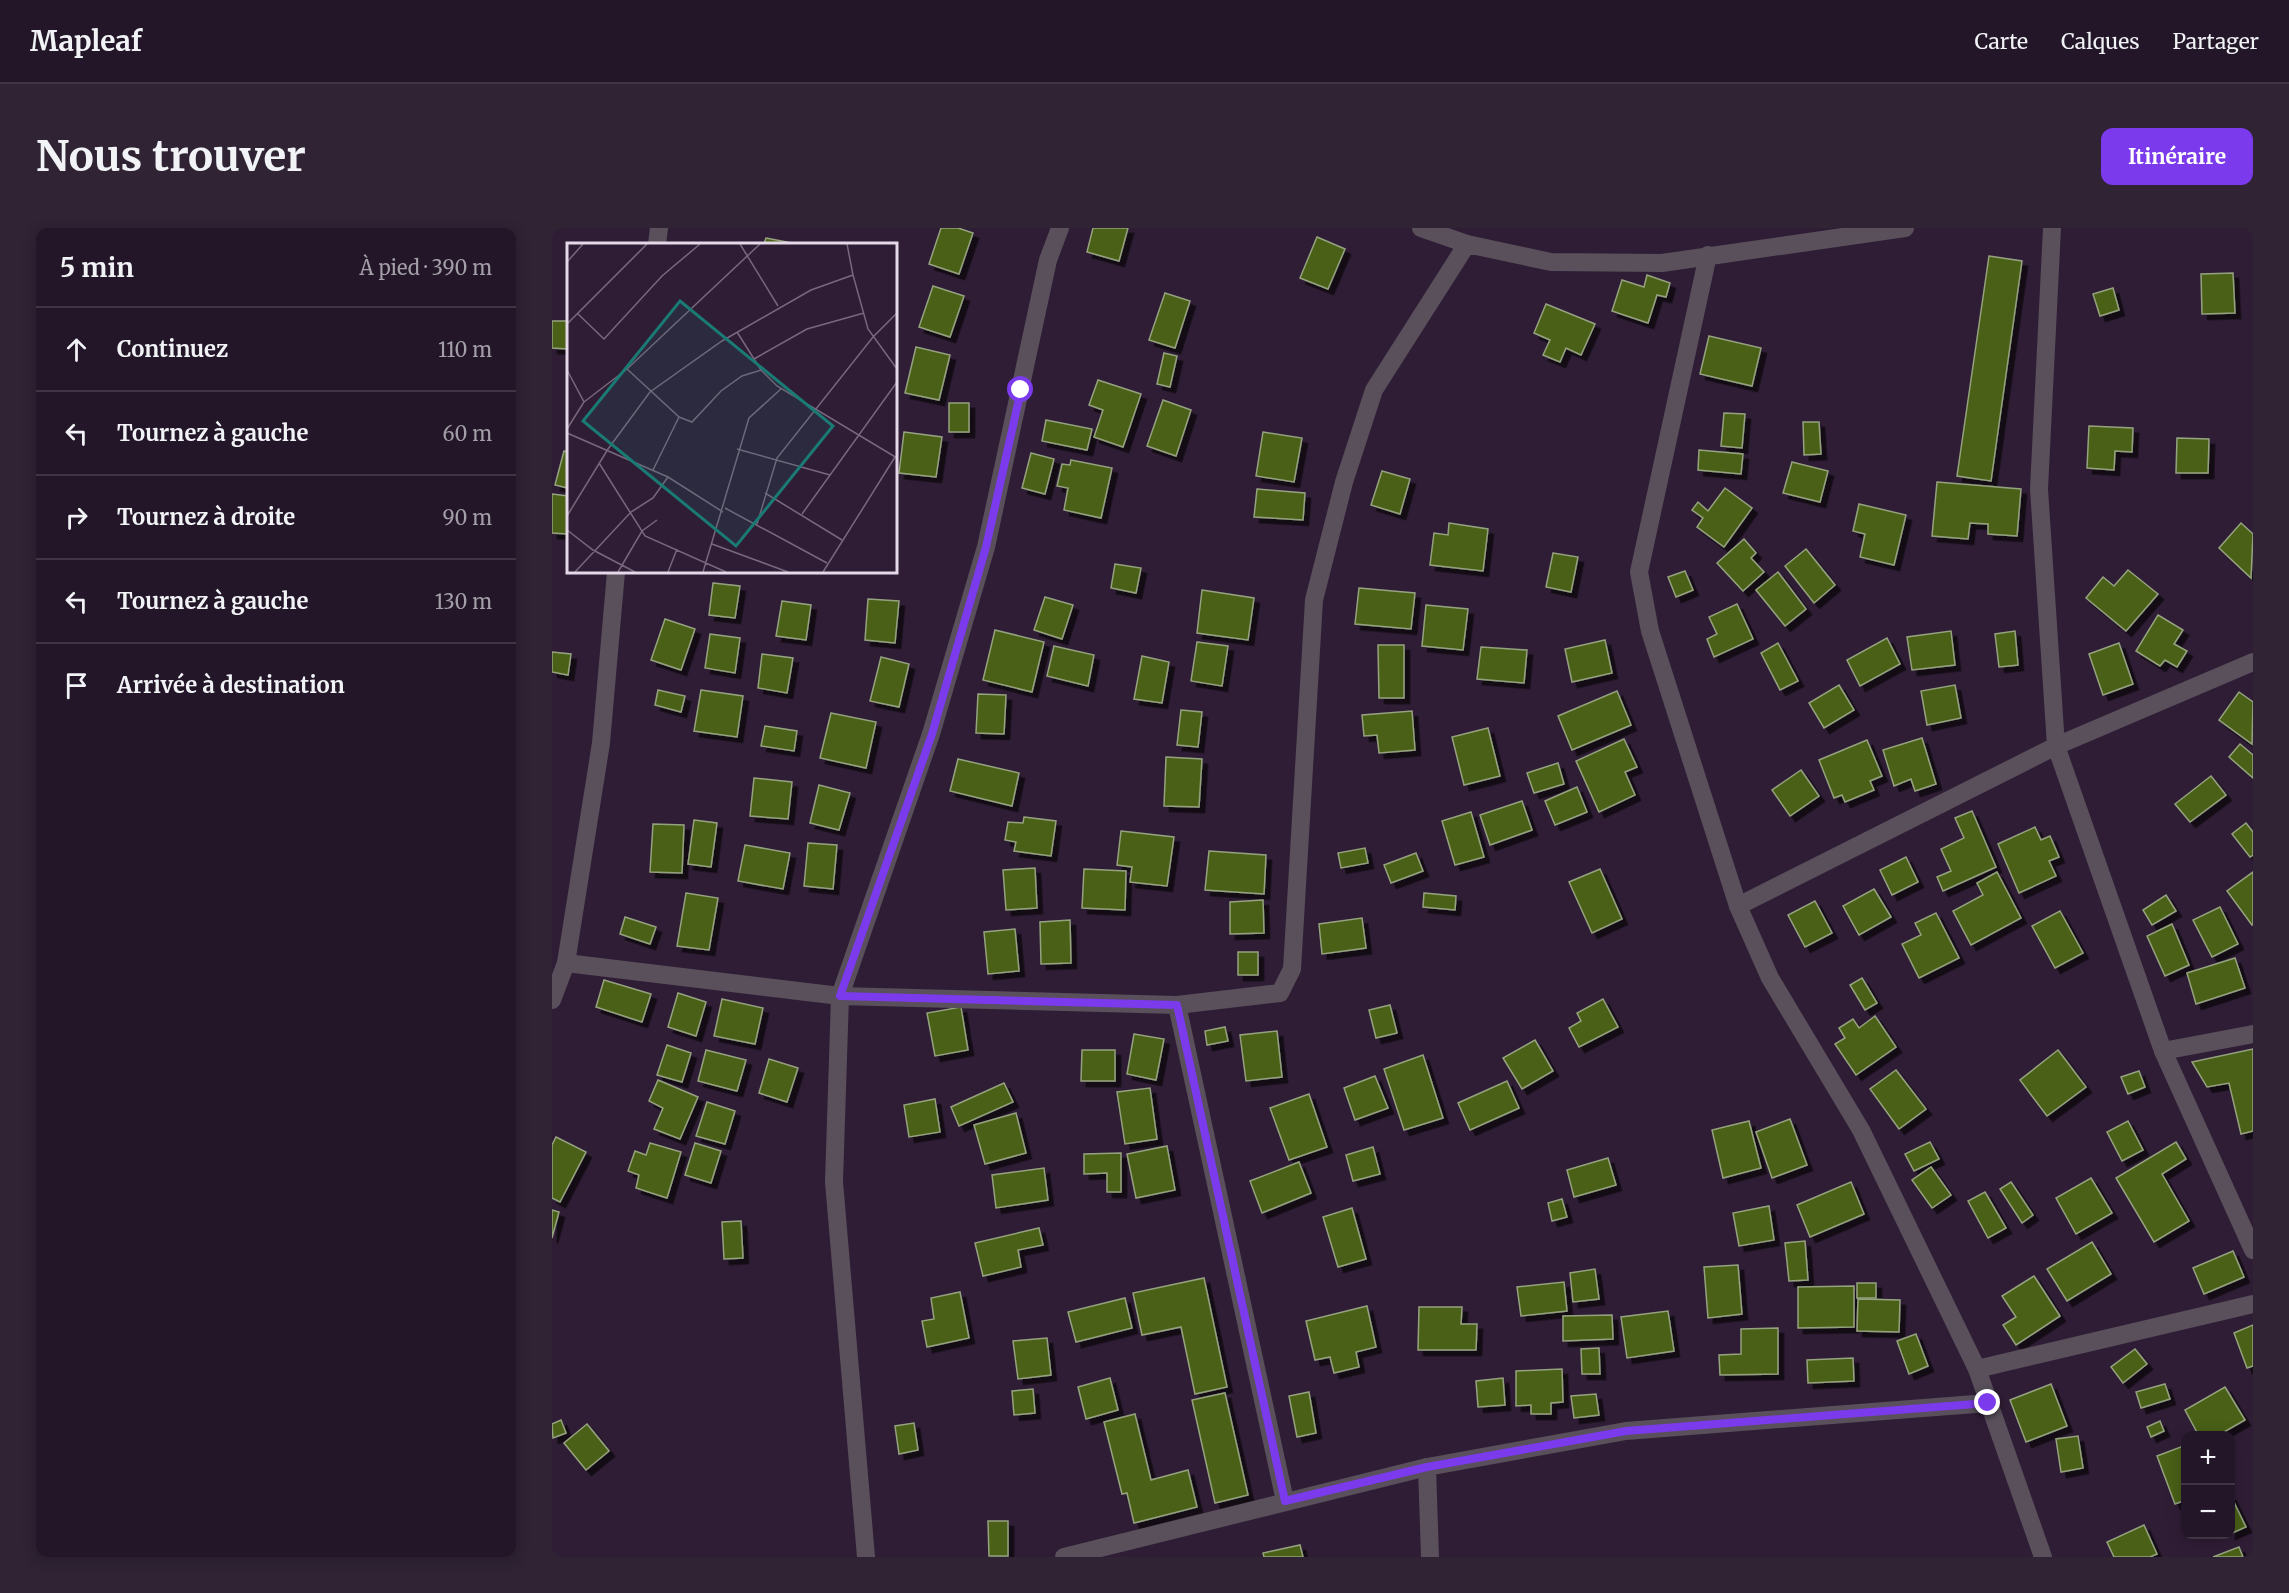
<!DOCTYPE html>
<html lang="fr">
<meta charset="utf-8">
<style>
:root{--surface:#231628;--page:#2f2334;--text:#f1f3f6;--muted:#a39fa8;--line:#403545;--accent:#7c3aed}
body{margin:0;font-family:Merriweather,serif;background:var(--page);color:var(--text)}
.controls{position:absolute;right:18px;bottom:18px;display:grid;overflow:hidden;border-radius:12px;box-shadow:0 3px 15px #0003}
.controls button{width:54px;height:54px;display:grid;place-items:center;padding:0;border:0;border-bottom:2px solid var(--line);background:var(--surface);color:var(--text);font:30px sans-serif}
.stop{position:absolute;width:18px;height:18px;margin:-14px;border:4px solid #7c3aed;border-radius:50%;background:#fff}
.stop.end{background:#7c3aed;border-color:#fff;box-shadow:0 2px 6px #0008}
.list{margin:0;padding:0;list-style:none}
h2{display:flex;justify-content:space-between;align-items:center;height:78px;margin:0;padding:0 24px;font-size:26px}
h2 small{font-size:20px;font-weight:400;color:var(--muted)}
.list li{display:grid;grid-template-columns:39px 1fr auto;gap:18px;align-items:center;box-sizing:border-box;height:84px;padding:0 24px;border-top:2px solid var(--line)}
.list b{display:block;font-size:22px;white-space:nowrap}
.list em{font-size:20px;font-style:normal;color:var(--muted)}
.icon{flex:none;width:33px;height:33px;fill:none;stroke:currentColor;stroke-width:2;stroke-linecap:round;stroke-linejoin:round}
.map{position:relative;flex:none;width:1701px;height:1329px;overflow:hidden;border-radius:12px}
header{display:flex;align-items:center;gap:36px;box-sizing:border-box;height:84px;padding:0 30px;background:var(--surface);border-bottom:2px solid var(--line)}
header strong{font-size:28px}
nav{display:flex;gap:33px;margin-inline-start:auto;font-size:21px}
.intro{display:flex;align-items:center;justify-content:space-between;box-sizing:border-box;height:144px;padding:0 36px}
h1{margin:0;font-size:42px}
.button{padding:15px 27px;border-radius:12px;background:var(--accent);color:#fff;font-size:21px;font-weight:700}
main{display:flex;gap:36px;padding:0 36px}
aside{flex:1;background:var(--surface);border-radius:12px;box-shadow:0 3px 15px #0003}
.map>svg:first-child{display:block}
</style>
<header>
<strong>Mapleaf</strong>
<nav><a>Carte</a><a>Calques</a><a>Partager</a></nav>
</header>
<div class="intro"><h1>Nous trouver</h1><a class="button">Itinéraire</a></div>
<main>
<aside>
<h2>5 min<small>À pied · 390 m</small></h2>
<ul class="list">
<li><svg class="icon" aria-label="ahead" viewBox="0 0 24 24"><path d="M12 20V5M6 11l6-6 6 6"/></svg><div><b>Continuez</b></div><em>110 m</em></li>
<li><svg class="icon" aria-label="left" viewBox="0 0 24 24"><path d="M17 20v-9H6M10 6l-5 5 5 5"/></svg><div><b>Tournez à gauche</b></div><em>60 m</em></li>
<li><svg class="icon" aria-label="right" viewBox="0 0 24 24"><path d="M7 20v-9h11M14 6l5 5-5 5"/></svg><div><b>Tournez à droite</b></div><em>90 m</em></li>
<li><svg class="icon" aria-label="left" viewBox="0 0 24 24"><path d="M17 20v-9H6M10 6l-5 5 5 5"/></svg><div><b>Tournez à gauche</b></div><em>130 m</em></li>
<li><svg class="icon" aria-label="arrive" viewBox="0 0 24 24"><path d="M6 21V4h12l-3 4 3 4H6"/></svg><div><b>Arrivée à destination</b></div></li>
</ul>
</aside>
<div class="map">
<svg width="1701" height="1329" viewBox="0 0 1701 1329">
<defs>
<filter id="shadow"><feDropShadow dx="5.5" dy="5.5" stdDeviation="0" flood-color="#0009"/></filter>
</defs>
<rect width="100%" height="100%" fill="#2f1d35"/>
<g fill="#4a6014" stroke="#95a280" stroke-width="1.5" filter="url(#shadow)">
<polygon points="389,0 406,0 421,5 407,46 377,36"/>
<polygon points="541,0 576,0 567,33 535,24"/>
<polygon points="765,9 793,21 776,61 748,50"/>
<polygon points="214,10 245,16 212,16"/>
<polygon points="1437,28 1470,33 1439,253 1405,248"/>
<polygon points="1681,45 1683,85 1650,86 1649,46"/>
<polygon points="1095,47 1118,55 1114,69 1105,67 1096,95 1060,83 1070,52 1092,59"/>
<polygon points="381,58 412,68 398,109 367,99"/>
<polygon points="1561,60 1567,82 1548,88 1541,66"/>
<polygon points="613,65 638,73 623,120 597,112"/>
<polygon points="994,76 1043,96 1029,127 1014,120 1008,134 991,127 998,112 982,105"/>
<polygon points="0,93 16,93 16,121 0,120"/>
<polygon points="1157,108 1209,120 1200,158 1148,146"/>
<polygon points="364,119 398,127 387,172 353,165"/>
<polygon points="612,125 625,128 618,159 605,156"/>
<polygon points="546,152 589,166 571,219 542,209 551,182 537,177"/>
<polygon points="611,172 639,182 624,228 595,218"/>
<rect x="397" y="175" width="20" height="29"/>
<polygon points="1172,185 1193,186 1190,220 1169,218"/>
<polygon points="494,192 540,201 535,222 490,213"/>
<polygon points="1251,194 1267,194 1269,226 1252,227"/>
<polygon points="1537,198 1581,200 1580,224 1563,223 1562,242 1535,240"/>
<polygon points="352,204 390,209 384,249 347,245"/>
<polygon points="711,204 750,210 742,254 704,248"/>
<polygon points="1625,210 1657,211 1656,245 1624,245"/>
<polygon points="1147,222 1191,226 1189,246 1146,242"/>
<polygon points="12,223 16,224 16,260 3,257"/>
<polygon points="479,225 502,231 493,266 470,260"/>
<polygon points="519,232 560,240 549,290 512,282 516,260 505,258 510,236 518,237"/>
<polygon points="1240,234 1276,243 1268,274 1231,265"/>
<polygon points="830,243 858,251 848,286 819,277"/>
<polygon points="1385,254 1469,261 1465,308 1436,306 1436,296 1418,295 1416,311 1380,308"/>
<polygon points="1173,260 1200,280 1172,319 1145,299 1151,290 1140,282 1146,274 1156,283"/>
<polygon points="705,261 753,265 751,292 702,289"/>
<polygon points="0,266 16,268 16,306 0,305"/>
<polygon points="1307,276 1354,287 1342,337 1308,329 1313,306 1301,303"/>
<polygon points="897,295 936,301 931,343 878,337 882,305 896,307"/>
<polygon points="1689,295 1701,306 1699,350 1667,320"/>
<polygon points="1192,311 1204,325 1199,330 1212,344 1191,363 1165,335"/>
<polygon points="1254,321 1283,357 1262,375 1233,338"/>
<polygon points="1001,325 1026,329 1019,364 994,359"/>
<polygon points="563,336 589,340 584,365 559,360"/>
<polygon points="1576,342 1606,366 1574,403 1534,370 1551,349 1562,358"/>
<polygon points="1133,343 1141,362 1124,369 1116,349"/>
<polygon points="1226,344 1254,381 1233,398 1204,362"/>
<polygon points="161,355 188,358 183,390 157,387"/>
<polygon points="807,360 863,365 859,401 803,396"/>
<polygon points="650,362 702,370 696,412 645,405"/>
<polygon points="493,369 521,377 510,411 482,402"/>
<polygon points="316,371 347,373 343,415 313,412"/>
<polygon points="230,373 259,377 254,412 224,408"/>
<polygon points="1185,376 1201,411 1162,429 1155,411 1165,406 1157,389"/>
<polygon points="874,377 916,381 911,422 870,418"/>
<polygon points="1606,387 1631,402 1622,416 1635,423 1625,439 1613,432 1608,438 1584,423"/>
<polygon points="113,391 143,401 129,442 99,432"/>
<polygon points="443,402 492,414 480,464 431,452"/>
<polygon points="1399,403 1403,437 1360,442 1355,409"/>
<polygon points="1463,403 1466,437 1447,439 1443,406"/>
<polygon points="158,406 188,410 183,445 153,440"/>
<polygon points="1335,410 1348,436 1308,458 1295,432"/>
<polygon points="1053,412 1060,445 1020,454 1013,421"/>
<polygon points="645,414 676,418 670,458 639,453"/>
<polygon points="1226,415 1246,453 1228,462 1209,425"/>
<polygon points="1567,415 1581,456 1551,467 1537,426"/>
<polygon points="826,417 852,417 852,470 827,470"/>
<polygon points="502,418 542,427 536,458 495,448"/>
<polygon points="929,419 975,422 972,455 925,451"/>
<polygon points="0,424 19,426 16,447 0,444"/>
<polygon points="210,426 241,430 235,465 206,460"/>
<polygon points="590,428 617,434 610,475 582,471"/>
<polygon points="329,429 357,436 347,479 318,473"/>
<polygon points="1287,457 1302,482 1272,500 1257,475"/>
<polygon points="1403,457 1409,490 1375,497 1369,463"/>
<polygon points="106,462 133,468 129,484 103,477"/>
<polygon points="149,462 191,468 185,509 142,503"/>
<polygon points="1065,463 1079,497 1020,522 1006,488"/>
<polygon points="1687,464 1701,474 1700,516 1667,492"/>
<polygon points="426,466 454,467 452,506 424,505"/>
<polygon points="629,482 650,484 646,519 625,517"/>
<polygon points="860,483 863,522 827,525 825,507 812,508 810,487"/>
<polygon points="279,485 324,494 314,540 268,530"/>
<polygon points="213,498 245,503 242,523 209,518"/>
<polygon points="936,500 948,548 912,557 900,509"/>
<polygon points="1370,510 1384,556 1363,563 1359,551 1342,558 1331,522"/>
<polygon points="1072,511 1085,539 1073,544 1083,567 1047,584 1024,533"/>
<polygon points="1315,512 1330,548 1318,553 1322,562 1293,574 1290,567 1282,570 1267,532"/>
<polygon points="1688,516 1701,527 1701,550 1677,529"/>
<polygon points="614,529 650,531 647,579 612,578"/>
<polygon points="406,531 467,545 460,578 398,563"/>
<polygon points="1006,535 1012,556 982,565 975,545"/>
<polygon points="1249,542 1267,568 1238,588 1220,562"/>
<polygon points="1659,548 1674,567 1638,594 1623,576"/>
<polygon points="202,550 240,554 236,591 198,588"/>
<polygon points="267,557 298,565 287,602 258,595"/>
<polygon points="1025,559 1035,584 1003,597 993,573"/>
<polygon points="970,573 980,602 938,617 928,587"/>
<polygon points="1420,583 1444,639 1391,663 1385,649 1399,643 1389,621 1412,610 1403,590"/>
<polygon points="919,584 932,629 903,637 890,593"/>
<polygon points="472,589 504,593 499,628 462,623 464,614 453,612 456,594 471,595"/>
<polygon points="142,592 165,595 159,639 136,636"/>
<polygon points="1694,595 1701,604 1701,627 1698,629 1680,606"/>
<polygon points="101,596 132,597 130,645 98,644"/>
<polygon points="1483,599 1489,612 1498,608 1507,629 1497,633 1504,648 1467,665 1446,616"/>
<polygon points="569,603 622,609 615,658 578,654 580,639 565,637"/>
<polygon points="256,615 285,617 281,661 252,658"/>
<polygon points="193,617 238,625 231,661 186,653"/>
<polygon points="813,620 816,635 789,640 786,625"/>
<polygon points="657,623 714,627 712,666 653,662"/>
<polygon points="864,625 871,643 839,655 832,637"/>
<polygon points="1354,629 1366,654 1340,667 1328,642"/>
<polygon points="483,640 485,680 454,682 451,642"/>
<polygon points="532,641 574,643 573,682 530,680"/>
<polygon points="1048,641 1070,691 1040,705 1017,654"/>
<polygon points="1445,644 1469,690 1419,717 1401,683 1431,667 1425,655"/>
<polygon points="1701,644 1701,696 1700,697 1675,663"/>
<polygon points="1322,661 1339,689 1307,707 1291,678"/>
<polygon points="134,665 166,670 157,722 125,718"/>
<polygon points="872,665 904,668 903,682 871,679"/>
<polygon points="1614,667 1624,683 1600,697 1591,682"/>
<polygon points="711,672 712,705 678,706 678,674"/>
<polygon points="1263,673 1280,705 1253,719 1236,687"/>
<polygon points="1668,679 1686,716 1660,729 1641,692"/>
<polygon points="1508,683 1531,725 1503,740 1480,698"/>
<polygon points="1384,685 1407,730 1367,750 1350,716 1369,707 1363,695"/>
<polygon points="73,689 104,699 98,716 68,706"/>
<polygon points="810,690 814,720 770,726 767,696"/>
<polygon points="518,692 519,735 489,736 488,694"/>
<polygon points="1620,696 1637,737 1613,748 1595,708"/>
<polygon points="463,701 467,743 436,746 432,704"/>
<rect x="686" y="724" width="20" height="23"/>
<polygon points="1683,730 1693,760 1644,776 1635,745"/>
<polygon points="1310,750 1325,775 1313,782 1298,757"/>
<polygon points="52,752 99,766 90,794 44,779"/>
<polygon points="126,765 154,774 144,808 116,799"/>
<polygon points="170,771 211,780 203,816 162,808"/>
<polygon points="1051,771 1066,799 1027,819 1017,800 1029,793 1025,785"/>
<polygon points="838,777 845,805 824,810 817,782"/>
<polygon points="409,779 416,822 383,828 375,785"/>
<polygon points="1323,788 1344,819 1304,847 1283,816 1293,810 1287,800 1301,791 1307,800"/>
<polygon points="673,799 676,813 655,817 653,803"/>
<polygon points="725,803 730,849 694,853 688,807"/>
<polygon points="582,806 612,811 604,852 575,846"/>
<polygon points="983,812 1001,843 970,861 951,830"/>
<polygon points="115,817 139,825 130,854 105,847"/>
<polygon points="1701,821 1701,903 1689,906 1677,855 1655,859 1640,834"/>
<polygon points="154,822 194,832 185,863 146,853"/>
<polygon points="530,822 563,822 563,853 529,853"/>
<polygon points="1506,822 1534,859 1495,888 1468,852"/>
<polygon points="871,827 891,890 852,902 832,841"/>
<polygon points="217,831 246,840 235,874 207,865"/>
<polygon points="1344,842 1374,881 1347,901 1318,861"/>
<polygon points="1587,843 1593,859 1576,866 1569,849"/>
<polygon points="823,848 836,880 803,892 792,860"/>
<polygon points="106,852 146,869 128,911 102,901 111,880 97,873"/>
<polygon points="955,853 967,880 918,902 906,875"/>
<polygon points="452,855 461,874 407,898 399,879"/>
<polygon points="598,860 605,911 573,916 565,864"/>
<polygon points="757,866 775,919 737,932 718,880"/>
<polygon points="383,871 388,904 357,909 352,877"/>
<polygon points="155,874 183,883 173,916 144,908"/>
<polygon points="464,885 474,925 433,936 422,897"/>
<polygon points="1238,891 1255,937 1220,950 1204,904"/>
<polygon points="1197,893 1209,940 1171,950 1160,902"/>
<polygon points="1576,893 1591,922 1570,933 1555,904"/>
<polygon points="4,909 34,924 8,974 0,970 0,917"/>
<polygon points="1378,914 1387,931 1362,943 1353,926"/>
<polygon points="1624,914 1634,931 1610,946 1637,993 1602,1014 1564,950"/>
<polygon points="98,915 129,924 115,970 84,960 87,947 76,943 83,923 94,927"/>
<polygon points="143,915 169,923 159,955 133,947"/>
<polygon points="615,918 623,962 584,970 575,926"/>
<polygon points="821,919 828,946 801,953 794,927"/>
<polygon points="569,925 569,964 555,964 555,945 532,946 532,926"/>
<polygon points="1056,930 1064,957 1022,969 1015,942"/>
<polygon points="747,934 759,965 710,985 698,953"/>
<polygon points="1379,939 1399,967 1380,980 1360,952"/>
<polygon points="492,940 496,972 444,980 440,947"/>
<polygon points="1539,950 1560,985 1524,1006 1504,970"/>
<polygon points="1299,954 1312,986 1258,1009 1245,977"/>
<polygon points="1459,954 1481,987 1470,995 1448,961"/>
<polygon points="1433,964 1454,1000 1436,1010 1416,973"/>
<polygon points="1010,971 1015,989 1000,993 996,975"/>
<polygon points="1217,978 1222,1012 1187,1018 1181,985"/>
<polygon points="800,980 814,1031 786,1039 771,989"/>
<polygon points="0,982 7,984 0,1010"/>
<polygon points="189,993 191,1030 172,1031 170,994"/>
<polygon points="487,1000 491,1017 466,1022 469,1039 431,1048 423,1015"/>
<polygon points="1253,1013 1256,1052 1237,1053 1233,1015"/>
<polygon points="1540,1014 1559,1046 1515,1073 1495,1041"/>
<polygon points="1681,1023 1692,1049 1652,1066 1641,1040"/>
<polygon points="1186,1037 1190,1086 1156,1090 1152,1039"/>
<polygon points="1043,1041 1047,1071 1021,1074 1018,1045"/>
<polygon points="1482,1048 1508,1088 1464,1117 1451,1097 1464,1089 1450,1068"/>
<polygon points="652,1050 675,1159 643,1166 629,1099 590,1107 581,1065"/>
<polygon points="1012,1054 1015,1083 969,1088 965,1059"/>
<rect x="1305" y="1055" width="19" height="15"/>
<polygon points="1302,1058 1302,1099 1246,1100 1246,1059"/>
<polygon points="408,1064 417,1110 375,1119 370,1093 382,1091 379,1070"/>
<polygon points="573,1070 580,1100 524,1114 516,1084"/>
<polygon points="1306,1071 1348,1072 1347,1104 1305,1103"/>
<polygon points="815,1078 824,1119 804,1124 807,1139 782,1145 778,1129 763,1132 754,1093"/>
<polygon points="867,1079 910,1079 909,1096 925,1096 924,1122 866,1122"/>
<polygon points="1116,1083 1122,1123 1075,1130 1069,1089"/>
<polygon points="1060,1087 1061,1111 1011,1113 1011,1088"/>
<polygon points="1701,1097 1701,1138 1695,1140 1682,1105"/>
<polygon points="1226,1100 1226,1146 1168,1147 1167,1127 1189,1126 1189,1101"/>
<polygon points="1364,1106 1376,1138 1357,1146 1345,1113"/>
<polygon points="495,1110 499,1147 466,1151 461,1113"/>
<polygon points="1047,1120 1048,1146 1030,1146 1029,1121"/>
<polygon points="1583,1121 1595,1136 1571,1155 1559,1139"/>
<polygon points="1301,1130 1302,1153 1256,1155 1255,1132"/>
<polygon points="1010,1141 1011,1174 999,1175 999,1186 979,1186 979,1177 964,1178 964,1143"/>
<polygon points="558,1150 566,1182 534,1191 526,1159"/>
<polygon points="951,1150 953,1177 926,1179 924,1153"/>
<polygon points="1499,1156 1515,1198 1474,1214 1458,1172"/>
<polygon points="1613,1156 1618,1171 1589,1180 1584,1164"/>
<polygon points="1673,1159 1693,1192 1665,1208 1647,1208 1633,1182"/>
<polygon points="481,1161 483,1185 462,1187 460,1163"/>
<polygon points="757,1164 764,1205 745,1209 737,1168"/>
<polygon points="673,1165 696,1267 663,1275 640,1172"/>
<polygon points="1044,1166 1047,1187 1022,1190 1019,1168"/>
<polygon points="583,1186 599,1252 636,1242 645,1279 582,1295 575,1265 570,1266 552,1194"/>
<polygon points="9,1192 14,1205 1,1210 0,1196"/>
<polygon points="1608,1193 1612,1203 1599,1209 1595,1199"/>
<polygon points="362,1195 366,1222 347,1226 343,1198"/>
<polygon points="35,1196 57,1223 34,1242 12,1215"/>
<polygon points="1526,1208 1531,1240 1509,1244 1504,1211"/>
<polygon points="1634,1217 1634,1272 1623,1276 1605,1228"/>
<polygon points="1678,1266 1694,1299 1678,1306"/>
<polygon points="436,1293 456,1293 456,1328 437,1328"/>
<polygon points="1592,1297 1605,1326 1598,1329 1562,1329 1555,1314"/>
<polygon points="748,1317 751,1329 712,1329 711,1325"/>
<polygon points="1687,1319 1691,1329 1661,1329"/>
</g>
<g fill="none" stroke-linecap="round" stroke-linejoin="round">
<g stroke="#59505c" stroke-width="18">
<polyline points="869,0 915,16"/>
<polyline points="1500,0 1487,261 1504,518 1611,823 1701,1022"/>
<polyline points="105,16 107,0"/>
<polyline points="1156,27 1087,344 1098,403 1186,678 1218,750 1309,902 1425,1141 1491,1329"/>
<polyline points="1186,678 1504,518 1701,434"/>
<polyline points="14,735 288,768 625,777 733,1273"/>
<polyline points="0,772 14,735 49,515 64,344"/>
<polyline points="625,777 728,765 740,741 762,372 792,254 822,162 915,16 999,34 1110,35 1353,0"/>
<polyline points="1611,823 1701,806"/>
<polyline points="1425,1141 1701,1076"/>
<polyline points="875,1239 878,1329"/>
<polyline points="314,1329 282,954 288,768 379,506 434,319 496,32 508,0"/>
<polyline points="512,1329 875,1239 1074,1203 1436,1175"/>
</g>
</g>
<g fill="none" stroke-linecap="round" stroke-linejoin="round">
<polyline stroke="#7c3aed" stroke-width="8" points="469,162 434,319 380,506 288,768 625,777 733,1273 875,1239 1074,1203 1436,1175"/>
</g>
<g transform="translate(15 15)">
<rect width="330" height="330" fill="#2f1d35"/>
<path fill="none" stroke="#78687d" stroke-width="1.5" d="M173 1 211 63M280 1 286 32M0 19 16 1M10 70 37 96 95 33 133 1M0 81 80 1M170 89 194 127M187 116 240 86 297 70M60 126 112 174 86 227M0 127 17 159 0 186M17 159 60 126 193 1M112 174 125 179 154 148 175 133 194 127 210 143 330 215M0 190 101 234 156 269M170 206 263 232M32 220 78 293 159 329M198 250 275 297M158 265 260 320M235 271 330 139M0 273 41 206 83 149 155 98 244 47 286 32 301 86 330 126M190 281 210 215 306 94 330 70M0 287 26 307 68 329M145 301 221 329M8 329 64 269 86 255 101 234M51 329 75 288 90 277M101 329 110 306M136 329 182 175 215 145M256 329 328 214"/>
<path fill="#1a7b74" fill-opacity="0.15" stroke="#1a7b74" stroke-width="3" d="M113 58 266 183 169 303 16 178Z"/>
<rect width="330" height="330" fill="none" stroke="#e5d9e9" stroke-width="3"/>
</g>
</svg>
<div class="controls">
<button>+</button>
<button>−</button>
</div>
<div class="stop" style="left:469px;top:162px"></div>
<div class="stop end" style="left:1436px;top:1175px"></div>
</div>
</main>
